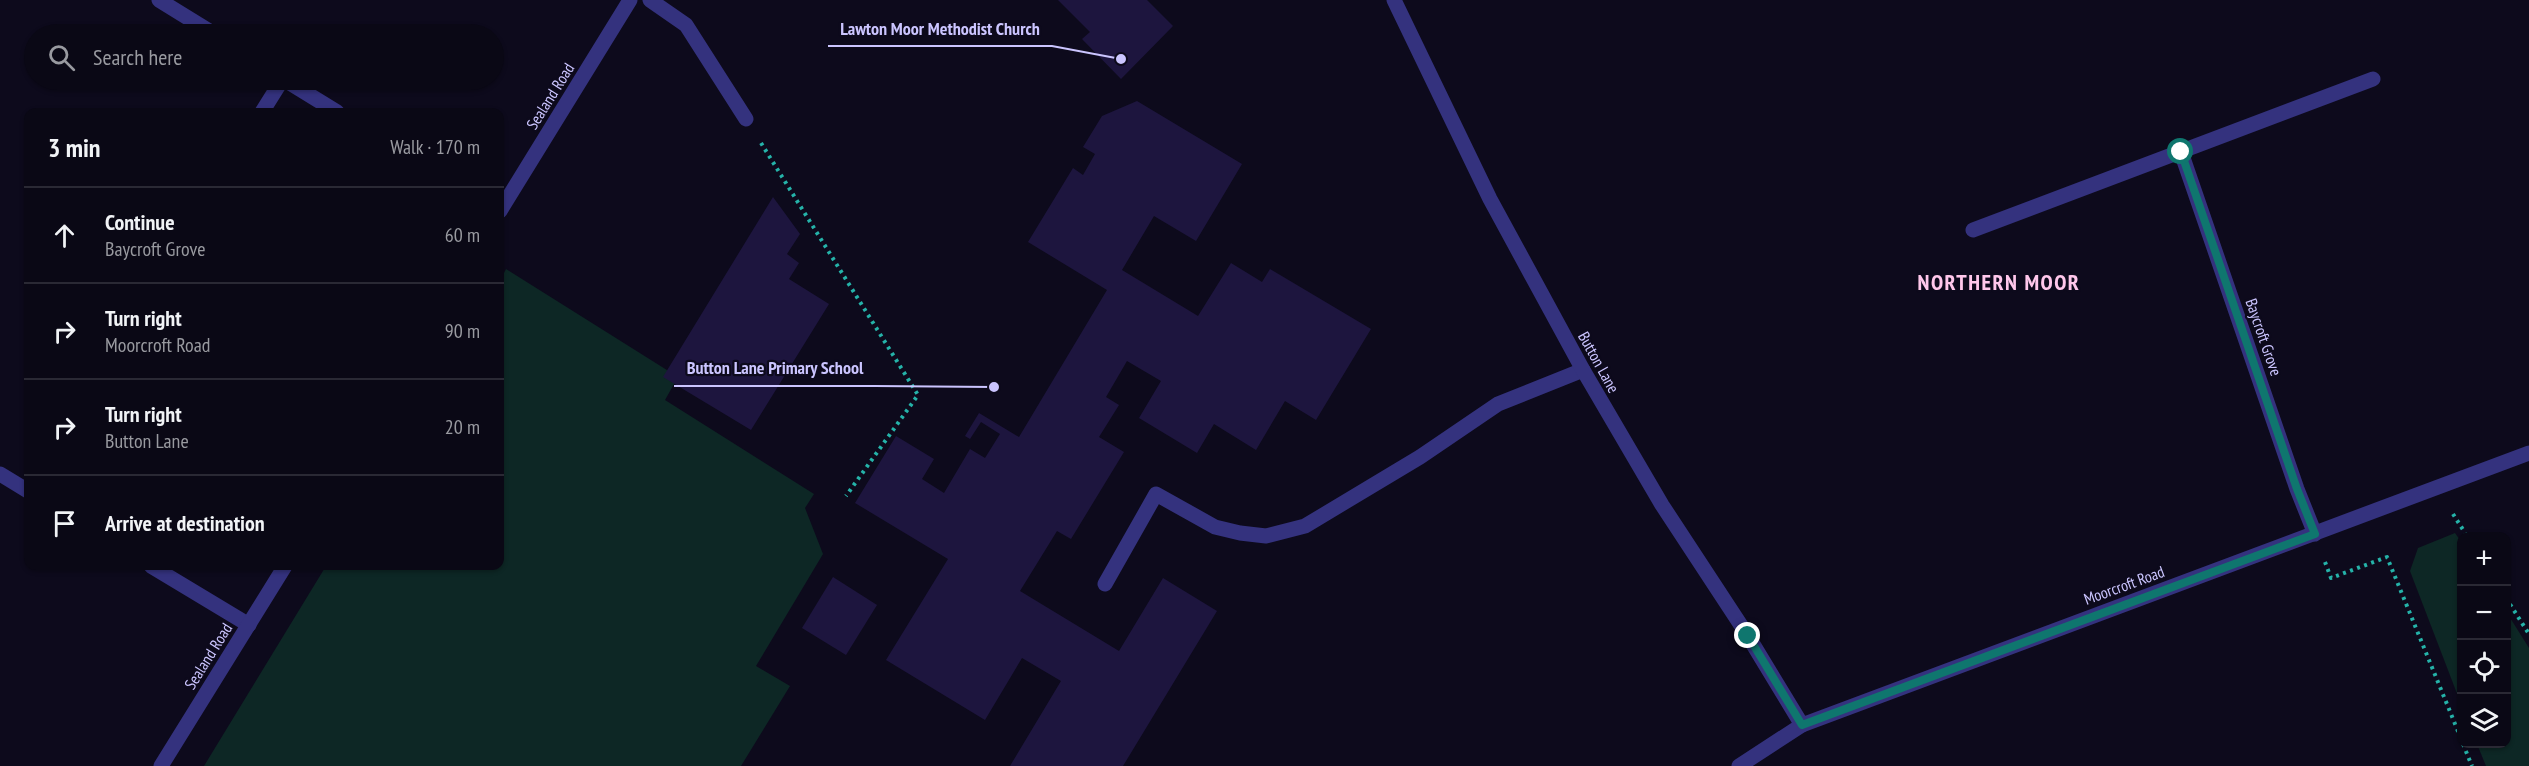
<!DOCTYPE html>
<meta charset="utf-8">
<style>
:root{--surface:#0a0815;--page:#181622;--text:#f1f3f6;--muted:#999aa0;--line:#2a2934}
body{margin:0;font-family:"PT Sans Narrow",sans-serif;background:var(--page);color:var(--text)}
.controls{position:absolute;right:18px;bottom:18px;display:grid;overflow:hidden;border-radius:12px;box-shadow:0 2px 4px #0004}
.controls button{width:54px;height:54px;display:grid;place-items:center;padding:0;border:0;border-bottom:2px solid var(--line);background:var(--surface);color:var(--text);font:30px sans-serif}
.stop{position:absolute;width:18px;height:18px;margin:-14px;border:4px solid #0f766e;border-radius:50%;background:#fff}
.stop.end{background:#0f766e;border-color:#fff;box-shadow:0 2px 6px #0008}
.list{margin:0;padding:0;list-style:none}
h2{display:flex;justify-content:space-between;align-items:center;height:78px;margin:0;padding:0 24px;font-size:26px}
h2 small{font-size:20px;font-weight:400;color:var(--muted)}
.list li{display:grid;grid-template-columns:39px 1fr auto;gap:18px;align-items:center;box-sizing:border-box;height:96px;padding:0 24px;border-top:2px solid var(--line)}
.list b{display:block;font-size:22px;white-space:nowrap}
.list p{margin:0;font-size:20px;white-space:nowrap;color:var(--muted)}
.list em{font-size:20px;font-style:normal;color:var(--muted)}
.icon{flex:none;width:33px;height:33px;fill:none;stroke:currentColor;stroke-width:2;stroke-linecap:round;stroke-linejoin:round}
.map{position:relative;flex:none;width:2529px;height:766px;overflow:hidden}
.search{position:absolute;background:var(--surface);box-shadow:0 2px 4px #0004;left:24px;top:24px;width:480px;height:66px;display:flex;align-items:center;gap:15px;box-sizing:border-box;padding:0 21px;border-radius:33px;color:var(--muted);font-size:22px}
.panel{position:absolute;background:var(--surface);box-shadow:0 2px 4px #0004;left:24px;top:108px;width:480px;height:462px;border-radius:12px}
.map>svg:first-child{display:block}
</style>
<div class="map">
<svg width="2529" height="766" viewBox="0 0 2529 766">
<rect width="100%" height="100%" fill="#0d0a1c"/>
<g fill="#0d2725">
<polygon points="506,269 678,377 665,400 814,494 805,508 823,554 756,666 790,686 741,766 204,766 326,566 500,566 500,281"/>
<polygon points="2455,533 2462,543 2461,704 2410,571 2418,548"/>
<polygon points="2507,613 2529,648 2529,766 2486,766 2477,744 2506,744"/>
</g>
<g fill="#1d153e">
<polygon points="1058,0 1147,0 1173,26 1121,79 1082,39 1090,32"/>
<polygon points="1137,101 1242,164 1196,241 1154,216 1122,270 1198,316 1231,263 1262,282 1270,269 1371,329 1316,420 1285,401 1256,450 1214,424 1197,453 1139,418 1161,381 1127,361 1106,397 1119,405 1099,437 1124,452 1071,539 1057,531 1020,591 1119,651 1163,578 1217,611 1123,766 1010,766 1061,681 1022,658 985,720 886,660 948,559 855,503 896,436 934,459 922,479 944,493 970,449 985,458 1000,434 981,422 970,439 965,436 979,413 1019,437 1107,290 1028,242 1073,168 1083,175 1095,154 1083,147 1102,116"/>
<polygon points="773,197 800,234 787,254 799,263 789,279 829,304 751,430 663,377"/>
<polygon points="833,577 877,605 846,655 802,628"/>
</g>
<g fill="none" stroke-linecap="round" stroke-linejoin="round">
<g stroke="#25b3a9" stroke-width="4" stroke-dasharray="3 4.5" stroke-linecap="butt">
<polyline points="761,143 918,395 846,496"/>
<polyline points="2453,514 2467,536"/>
<polyline points="2325,562 2331,578 2387,557 2462,741"/>
<polyline points="2506,598 2529,634"/>
<polyline points="2463,744 2472,766"/>
</g>
<g stroke="#34327e" stroke-width="15">
<polyline points="650,0 686,25 746,119"/>
<polyline points="262,112 282,80"/>
<polyline points="1973,230 2373,79"/>
<polyline points="1105,584 1156,494 1215,527 1240,533 1266,536 1305,526 1420,457 1498,404 1583,370"/>
</g>
<g stroke="#34327e" stroke-width="15">
<polyline points="159,0 214,34"/>
<polyline points="1394,0 1490,199 1583,370 1662,505 1748,636 1802,725"/>
<polyline points="285,80 337,112"/>
<polyline points="2181,152 2297,489 2315,534"/>
<polyline points="500,211 630,0"/>
<polyline points="0,474 28,491"/>
<polyline points="151,566 249,625"/>
<polyline points="161,766 285,566"/>
</g>
<polyline stroke="#34327e" stroke-width="15" points="1739,766 1802,725 2529,453"/>
</g>
<g fill="none" stroke-linecap="round" stroke-linejoin="round">
<polyline stroke="#0f766e" stroke-width="8" points="1748,636 1802,725 2315,534 2297,489 2181,152"/>
</g>
<g text-anchor="middle" stroke-width="4.5" stroke-linejoin="round" paint-order="stroke">
<g font-size="16" fill="#cbc5ff" stroke="#0d0a1c">
<text transform="translate(550 96) rotate(-58)" y="6">Sealand Road</text>
<text transform="translate(2264 337) rotate(71)" y="6">Baycroft Grove</text>
<text transform="translate(1599 362) rotate(61)" y="6">Button Lane</text>
<text transform="translate(2124 585) rotate(-20)" y="6">Moorcroft Road</text>
<text transform="translate(208 656) rotate(-58)" y="6">Sealand Road</text>
</g>
<g font-size="22" font-weight="bold" letter-spacing="1.5" fill="#ffc7eb" stroke="#0d0a1c">
<text x="1999" y="290">NORTHERN MOOR</text>
</g>
</g>
<path fill="none" stroke="#cbc5ff" stroke-width="2" d="M1121 59L1052 46H828M994 387L875 386H674"/>
<g fill="#cbc5ff" stroke="#0d0a1c" stroke-width="2">
<circle cx="1121" cy="59" r="6"/>
<circle cx="994" cy="387" r="6"/>
</g>
<g font-size="18" text-anchor="middle" font-weight="bold" fill="#cbc5ff" stroke="#0d0a1c" stroke-width="4.5" stroke-linejoin="round" paint-order="stroke">
<text x="940" y="35">Lawton Moor Methodist Church</text>
<text x="775" y="374">Button Lane Primary School</text>
</g>
</svg>
<div class="controls">
<button>+</button>
<button>−</button>
<button><svg class="icon" aria-label="locate" viewBox="0 0 24 24"><circle cx="12" cy="12" r="6"/><path d="M12 2v4M12 18v4M2 12h4M18 12h4"/></svg></button>
<button><svg class="icon" aria-label="layers" viewBox="0 0 24 24"><path d="M12 4l9 5-9 5-9-5zM3 14l9 5 9-5"/></svg></button>
</div>
<div class="stop" style="left:2181px;top:152px"></div>
<div class="stop end" style="left:1748px;top:636px"></div>
<div class="search"><svg class="icon" aria-label="search" viewBox="0 0 24 24"><circle cx="10" cy="10" r="6"/><path d="M15 15l6 6"/></svg>Search here</div>
<section class="panel">
<h2>3 min<small>Walk · 170 m</small></h2>
<ul class="list">
<li><svg class="icon" aria-label="ahead" viewBox="0 0 24 24"><path d="M12 20V5M6 11l6-6 6 6"/></svg><div><b>Continue</b><p>Baycroft Grove</p></div><em>60 m</em></li>
<li><svg class="icon" aria-label="right" viewBox="0 0 24 24"><path d="M7 20v-9h11M14 6l5 5-5 5"/></svg><div><b>Turn right</b><p>Moorcroft Road</p></div><em>90 m</em></li>
<li><svg class="icon" aria-label="right" viewBox="0 0 24 24"><path d="M7 20v-9h11M14 6l5 5-5 5"/></svg><div><b>Turn right</b><p>Button Lane</p></div><em>20 m</em></li>
<li><svg class="icon" aria-label="arrive" viewBox="0 0 24 24"><path d="M6 21V4h12l-3 4 3 4H6"/></svg><div><b>Arrive at destination</b></div></li>
</ul>
</section>
</div>
